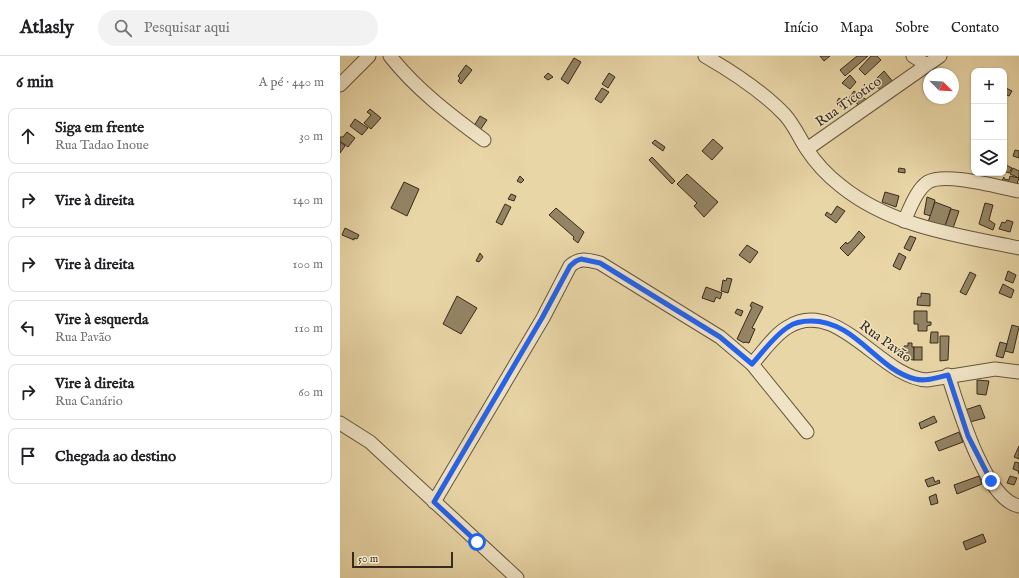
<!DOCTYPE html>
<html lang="pt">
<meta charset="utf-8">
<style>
:root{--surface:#fff;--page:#f2f2f2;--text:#202124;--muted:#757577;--line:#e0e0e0}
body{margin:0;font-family:"IM FELL English",serif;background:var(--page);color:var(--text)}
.controls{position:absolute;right:12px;top:12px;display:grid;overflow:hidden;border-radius:8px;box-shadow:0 1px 3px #0004}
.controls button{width:36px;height:36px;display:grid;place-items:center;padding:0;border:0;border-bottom:1px solid var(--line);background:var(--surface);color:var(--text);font:20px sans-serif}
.compass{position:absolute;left:583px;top:12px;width:36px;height:36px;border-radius:50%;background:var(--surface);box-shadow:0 1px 3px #0004;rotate:114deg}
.scale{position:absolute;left:12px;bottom:10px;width:101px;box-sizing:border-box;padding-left:4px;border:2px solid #372b1b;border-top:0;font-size:11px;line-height:14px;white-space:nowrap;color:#372b1b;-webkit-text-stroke:3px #f1e4c6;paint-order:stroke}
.stop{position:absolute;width:12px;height:12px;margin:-9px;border:3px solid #2563eb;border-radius:50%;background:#fff}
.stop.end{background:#2563eb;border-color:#fff;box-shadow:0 1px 4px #0008}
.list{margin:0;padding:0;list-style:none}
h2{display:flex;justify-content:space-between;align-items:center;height:52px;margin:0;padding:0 16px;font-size:17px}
h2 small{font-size:13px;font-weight:400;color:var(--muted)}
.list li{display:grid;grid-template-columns:26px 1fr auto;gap:12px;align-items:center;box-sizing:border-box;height:56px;margin:0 8px 8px;padding:0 8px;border:1px solid var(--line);border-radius:8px}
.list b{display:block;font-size:15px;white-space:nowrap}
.list p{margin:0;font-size:13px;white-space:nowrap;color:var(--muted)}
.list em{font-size:13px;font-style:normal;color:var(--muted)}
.icon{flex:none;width:22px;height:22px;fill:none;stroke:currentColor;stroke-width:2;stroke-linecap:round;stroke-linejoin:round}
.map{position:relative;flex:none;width:679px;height:522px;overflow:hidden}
header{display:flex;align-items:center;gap:24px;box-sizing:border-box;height:56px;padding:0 20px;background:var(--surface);border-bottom:1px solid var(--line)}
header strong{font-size:19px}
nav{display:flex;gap:22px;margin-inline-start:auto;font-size:14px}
.search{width:280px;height:36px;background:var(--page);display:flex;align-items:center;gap:10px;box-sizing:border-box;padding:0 14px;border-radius:22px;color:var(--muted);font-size:15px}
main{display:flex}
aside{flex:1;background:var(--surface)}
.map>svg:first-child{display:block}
</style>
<header>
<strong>Atlasly</strong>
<div class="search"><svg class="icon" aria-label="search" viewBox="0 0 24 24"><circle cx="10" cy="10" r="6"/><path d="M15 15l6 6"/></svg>Pesquisar aqui</div>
<nav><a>Início</a><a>Mapa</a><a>Sobre</a><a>Contato</a></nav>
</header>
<main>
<aside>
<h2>6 min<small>A pé · 440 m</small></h2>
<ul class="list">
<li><svg class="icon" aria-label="ahead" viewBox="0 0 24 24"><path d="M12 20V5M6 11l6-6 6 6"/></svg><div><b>Siga em frente</b><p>Rua Tadao Inoue</p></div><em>30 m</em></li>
<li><svg class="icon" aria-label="right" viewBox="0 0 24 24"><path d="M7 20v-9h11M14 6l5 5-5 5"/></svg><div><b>Vire à direita</b></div><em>140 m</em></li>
<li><svg class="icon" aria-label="right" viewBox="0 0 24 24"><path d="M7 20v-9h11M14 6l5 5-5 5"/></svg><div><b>Vire à direita</b></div><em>100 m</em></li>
<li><svg class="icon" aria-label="left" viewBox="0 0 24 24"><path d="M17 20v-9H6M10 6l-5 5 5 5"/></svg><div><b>Vire à esquerda</b><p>Rua Pavão</p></div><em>110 m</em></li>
<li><svg class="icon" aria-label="right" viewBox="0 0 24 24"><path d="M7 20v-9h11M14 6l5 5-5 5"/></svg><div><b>Vire à direita</b><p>Rua Canário</p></div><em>60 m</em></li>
<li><svg class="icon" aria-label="arrive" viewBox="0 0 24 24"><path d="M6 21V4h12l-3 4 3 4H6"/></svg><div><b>Chegada ao destino</b></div></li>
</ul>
</aside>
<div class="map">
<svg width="679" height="522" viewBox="0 0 679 522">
<rect width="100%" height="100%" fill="#e9d6a7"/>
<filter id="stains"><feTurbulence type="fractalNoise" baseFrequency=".005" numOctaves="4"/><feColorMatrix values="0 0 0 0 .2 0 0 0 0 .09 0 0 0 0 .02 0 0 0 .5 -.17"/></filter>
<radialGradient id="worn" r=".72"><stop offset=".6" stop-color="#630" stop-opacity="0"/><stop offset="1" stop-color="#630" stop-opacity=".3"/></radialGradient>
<g fill="#948464" stroke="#372b1b">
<polygon points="480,0 490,0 484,5"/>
<polygon points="517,0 528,0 505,20 500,14"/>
<polygon points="531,0 537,0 541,4 525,19 519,13"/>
<polygon points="234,2 241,6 228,28 221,23"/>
<polygon points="126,9 132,14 121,28 118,25 120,22 118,20"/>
<polygon points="544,15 554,27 543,37 533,26"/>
<polygon points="208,17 213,21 208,24 204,21"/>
<polygon points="269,17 275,21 268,32 262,28"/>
<polygon points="510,19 516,26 510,33 502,27"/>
<polygon points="262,32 269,36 261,47 255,43"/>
<polygon points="666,32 672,35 669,40 664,38"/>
<polygon points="514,35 528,45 521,54 516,50 518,48 509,42"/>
<polygon points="499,42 503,45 502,51 496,47"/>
<polygon points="30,53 41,62 31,73 24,67 31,59 27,56"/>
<polygon points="140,60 147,64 140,74 134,70"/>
<polygon points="15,63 28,72 22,79 10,70"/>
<polygon points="7,76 15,82 8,91 0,85 0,81 3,81"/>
<polygon points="373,83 383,92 372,104 362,95"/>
<polygon points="315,84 325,91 323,95 312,87"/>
<polygon points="0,86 5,90 0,97"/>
<polygon points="675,94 679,95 679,102 673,100"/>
<polygon points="312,101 335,125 332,128 309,104"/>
<polygon points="664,108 672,112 669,117 664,115"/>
<polygon points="559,112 565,113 565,117 558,116"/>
<polygon points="673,112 679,115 679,122 670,118"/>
<polygon points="347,118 378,146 364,161 354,150 357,147 337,128"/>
<polygon points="180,120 184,124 181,127 177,125"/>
<polygon points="670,120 679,122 675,134 661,126 664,121 664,123 669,124"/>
<polygon points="64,126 79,133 67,160 51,152"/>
<polygon points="545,136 559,140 556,151 542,146"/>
<polygon points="171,138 176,140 174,145 168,143"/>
<polygon points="587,141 595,144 591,160 584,158"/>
<polygon points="595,146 611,152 604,174 587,169"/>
<polygon points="645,147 653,149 649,164 655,168 653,174 639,168"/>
<polygon points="165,148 171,151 162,169 156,166"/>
<polygon points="497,150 505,155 496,167 485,159 487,156 491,159"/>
<polygon points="216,152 244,176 238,187 233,183 234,181 209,159"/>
<polygon points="611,153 619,155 612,175 604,173"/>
<polygon points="667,164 673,166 670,176 659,173 662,166 665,167"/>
<polygon points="5,172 19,179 17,183 14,182 14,184 2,179"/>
<polygon points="519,175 525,181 508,200 500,192 506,186 507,188 511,185"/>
<polygon points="570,180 576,182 570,195 564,192"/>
<polygon points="407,189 418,196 410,207 399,199"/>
<polygon points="140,197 143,201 139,206 136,205"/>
<polygon points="559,197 566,201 560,214 553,210"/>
<polygon points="668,215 676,219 673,227 665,224"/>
<polygon points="630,216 636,219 626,239 620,236"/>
<polygon points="387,222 392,223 388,237 381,235 383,224 386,225"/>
<polygon points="663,228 674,234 671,242 659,237"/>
<polygon points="366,231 382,237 380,243 376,241 374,246 362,242"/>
<polygon points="581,237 590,238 590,250 577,249 578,241 581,241"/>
<polygon points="117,240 137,252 121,278 103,268"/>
<polygon points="412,246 423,251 412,272 415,273 409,287 405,286 404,287 397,283 412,251 410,250"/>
<polygon points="397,253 403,255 401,260 395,257"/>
<polygon points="574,255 587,255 587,266 591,266 591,269 587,270 587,275 578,275 578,268 574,268"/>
<polygon points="672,269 679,271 673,297 665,295"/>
<polygon points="591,276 598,276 598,287 590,287"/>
<polygon points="600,280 609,280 608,304 600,305"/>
<polygon points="660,286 667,288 663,302 656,300"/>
<polygon points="568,287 572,287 572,291 574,291 574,304 566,303 567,296 564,296 564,290 568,290"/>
<rect x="574" y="291" width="8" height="13"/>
<polygon points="637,324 649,325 646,339 637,338"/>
<polygon points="640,349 645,362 626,367 622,355"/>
<polygon points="594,360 597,366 581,373 579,367"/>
<polygon points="619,376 623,386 599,395 595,386"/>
<polygon points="679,390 679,403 674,401"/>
<polygon points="675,406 679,407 679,418 678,415 673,413"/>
<polygon points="639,420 642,428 617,438 614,429"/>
<polygon points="670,420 677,422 674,429 667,427"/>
<polygon points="593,421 595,426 599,424 600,427 588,431 585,424"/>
<polygon points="596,438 598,447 591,449 589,441"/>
<polygon points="643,478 646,486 626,494 623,486"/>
</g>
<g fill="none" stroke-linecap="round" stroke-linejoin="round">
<defs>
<g id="minor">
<path d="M50 0C76 33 110 59 144 84"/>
<path d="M365 0C391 15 424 37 445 59 454 69 459 81 466 92 475 106 488 120 501 130 552 171 617 179 679 192"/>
<polyline points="573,0 587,9"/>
<polyline points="0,29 29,0"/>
<polyline points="467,93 600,0"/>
<path d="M564 165C570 153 576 134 588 126 606 116 658 131 679 135"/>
<path d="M412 308C423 296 434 279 448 271 497 240 541 322 587 324L655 313 679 316"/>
<path d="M608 319C618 350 645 444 679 450"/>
<polyline points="0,367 30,386 177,522"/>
<path d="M94 446 203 262 230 210C240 201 248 204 260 207L380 281 412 308 467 376"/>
</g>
</defs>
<use href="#minor" stroke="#64563e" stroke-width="15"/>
<use href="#minor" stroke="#f1e4c6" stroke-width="13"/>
</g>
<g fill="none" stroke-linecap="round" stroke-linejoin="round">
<path stroke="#2563eb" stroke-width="5" d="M137 486 94 446 202 262 230 210 236 205 241 203 260 207 380 281 412 308C423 296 434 280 448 271 455 266 463 265 471 265 516 265 536 313 575 323 586 326 598 321 608 319L628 380 651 425"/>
</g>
<g text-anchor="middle" stroke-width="3" stroke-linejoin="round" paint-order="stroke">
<g font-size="14" fill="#372b1b" stroke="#f1e4c6">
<text transform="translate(508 45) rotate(-35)" y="5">Rua Ticotico</text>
<text transform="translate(546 285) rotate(36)" y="5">Rua Pavão</text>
</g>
</g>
<rect width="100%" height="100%" filter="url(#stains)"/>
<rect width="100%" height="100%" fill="url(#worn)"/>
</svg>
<div class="controls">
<button>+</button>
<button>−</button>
<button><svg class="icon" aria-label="layers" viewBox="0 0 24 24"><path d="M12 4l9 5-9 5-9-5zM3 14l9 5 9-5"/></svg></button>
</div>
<svg class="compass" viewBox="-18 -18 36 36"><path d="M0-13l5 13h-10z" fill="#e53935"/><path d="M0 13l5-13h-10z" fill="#757577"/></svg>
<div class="scale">50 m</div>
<div class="stop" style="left:137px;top:486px"></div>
<div class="stop end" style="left:651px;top:425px"></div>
</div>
</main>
